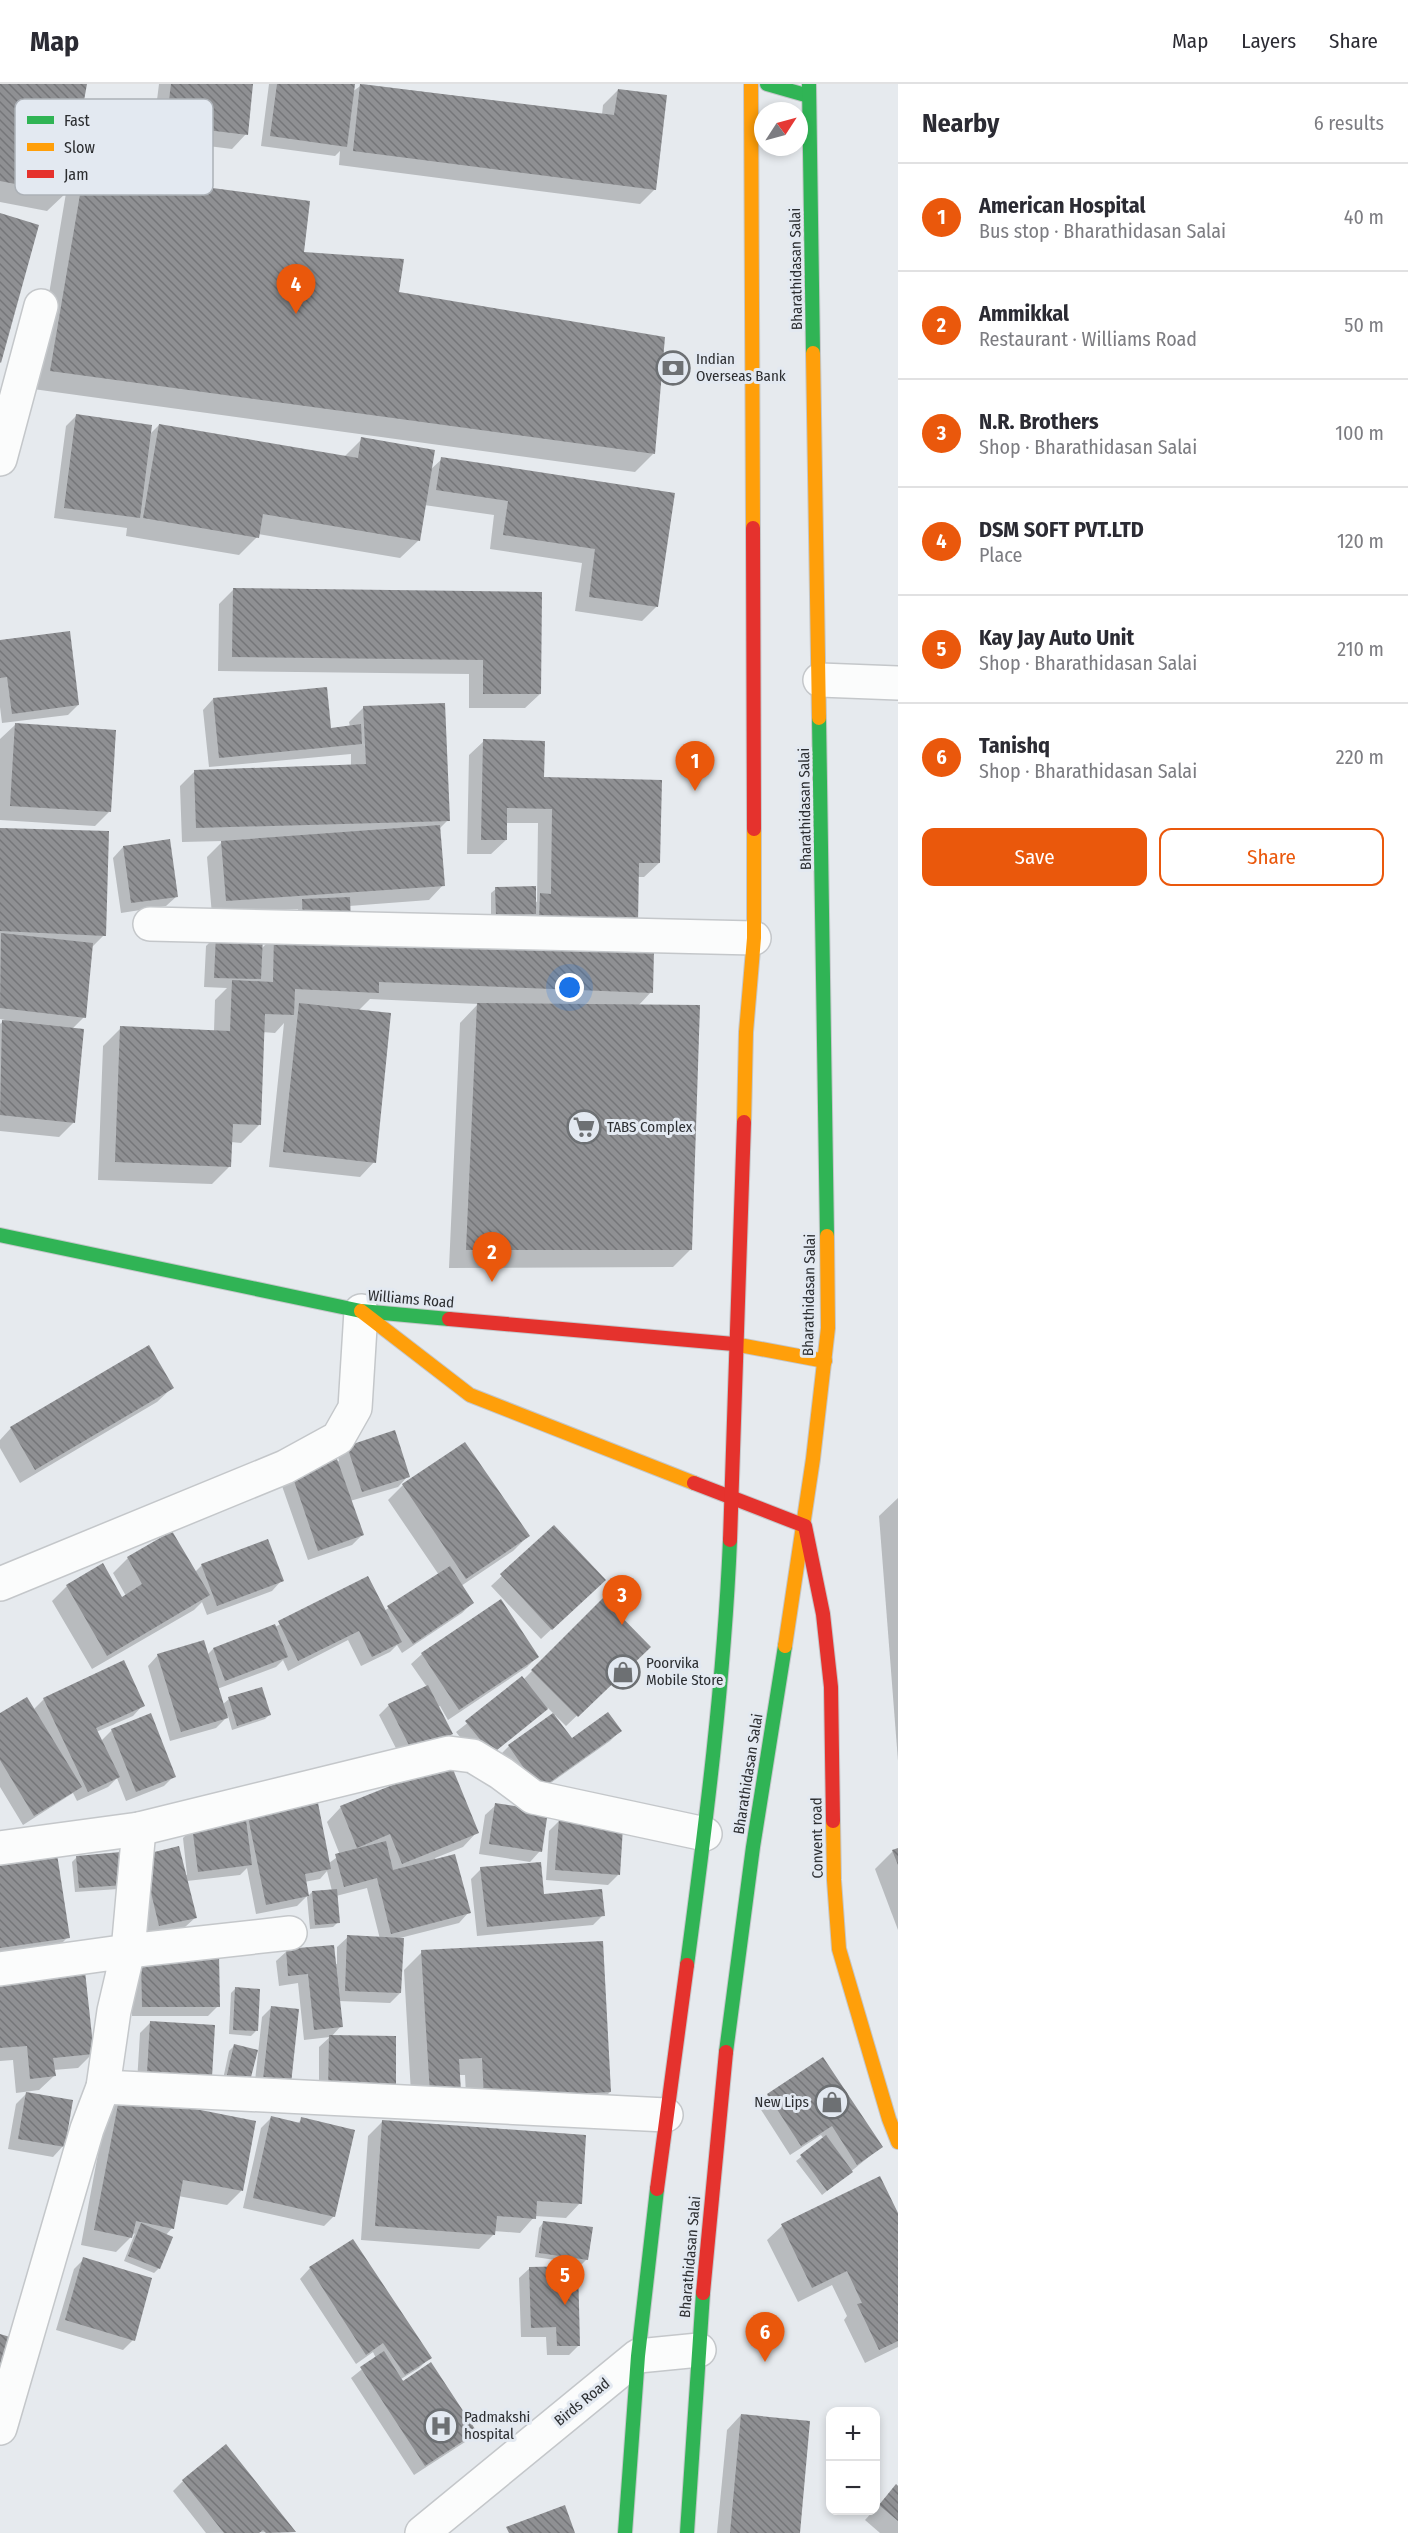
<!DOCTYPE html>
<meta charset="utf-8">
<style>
:root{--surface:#fff;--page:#f7f7f7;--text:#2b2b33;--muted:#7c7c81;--line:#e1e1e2;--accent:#ea580c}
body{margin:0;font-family:"Fira Sans Condensed",sans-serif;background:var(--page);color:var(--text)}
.controls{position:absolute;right:18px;bottom:18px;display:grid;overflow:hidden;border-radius:12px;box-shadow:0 3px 9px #0003}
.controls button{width:54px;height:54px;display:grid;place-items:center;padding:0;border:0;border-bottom:2px solid var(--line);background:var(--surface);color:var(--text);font:30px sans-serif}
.compass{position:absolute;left:754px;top:18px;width:54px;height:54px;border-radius:50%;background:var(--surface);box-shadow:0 3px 9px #0003;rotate:54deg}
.you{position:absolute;left:570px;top:904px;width:21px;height:21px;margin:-15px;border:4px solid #fff;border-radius:50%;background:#1a73e8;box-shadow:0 0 0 9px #1a73e833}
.badge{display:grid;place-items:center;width:39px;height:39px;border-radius:50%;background:var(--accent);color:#fff;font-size:20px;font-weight:700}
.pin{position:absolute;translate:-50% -50px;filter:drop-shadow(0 2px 3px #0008)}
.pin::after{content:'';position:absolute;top:32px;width:21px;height:18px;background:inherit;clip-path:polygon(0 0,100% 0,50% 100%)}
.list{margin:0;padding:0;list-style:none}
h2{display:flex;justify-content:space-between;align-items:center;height:78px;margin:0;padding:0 24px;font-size:26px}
h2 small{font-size:20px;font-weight:400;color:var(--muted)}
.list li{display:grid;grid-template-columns:39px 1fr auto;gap:18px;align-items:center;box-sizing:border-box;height:108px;padding:0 24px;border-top:2px solid var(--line)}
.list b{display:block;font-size:22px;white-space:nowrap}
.list p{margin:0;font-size:20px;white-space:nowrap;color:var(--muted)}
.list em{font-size:20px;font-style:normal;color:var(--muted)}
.actions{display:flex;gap:12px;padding:18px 24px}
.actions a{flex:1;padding:14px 0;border:2px solid var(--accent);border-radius:12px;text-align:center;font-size:21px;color:var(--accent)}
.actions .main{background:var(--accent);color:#fff}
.map{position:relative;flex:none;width:898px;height:2449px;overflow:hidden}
header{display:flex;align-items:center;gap:36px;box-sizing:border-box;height:84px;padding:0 30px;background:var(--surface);border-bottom:2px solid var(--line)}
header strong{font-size:28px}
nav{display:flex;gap:33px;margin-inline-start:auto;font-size:21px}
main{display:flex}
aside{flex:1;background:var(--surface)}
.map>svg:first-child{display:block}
</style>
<header>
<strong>Map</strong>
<nav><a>Map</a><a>Layers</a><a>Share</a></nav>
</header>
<main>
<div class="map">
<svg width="898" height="2449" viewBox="0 0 898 2449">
<defs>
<pattern id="building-back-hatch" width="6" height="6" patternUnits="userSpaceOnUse" patternTransform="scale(1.5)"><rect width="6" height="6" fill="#8f9093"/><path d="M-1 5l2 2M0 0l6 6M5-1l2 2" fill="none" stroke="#757679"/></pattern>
</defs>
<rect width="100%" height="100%" fill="#e6eaee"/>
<g fill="#0003">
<polygon points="0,0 86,0 65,108 84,89 302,169 397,209 653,370 635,388 33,305 66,109 47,127 0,118"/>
<polygon points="159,0 252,0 246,50 232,65 152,55"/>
<polygon points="269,0 354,0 352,8 363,0 602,31 603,21 618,6 655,105 640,120 339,81 340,67 335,72 261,62"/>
<polygon points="76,332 149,351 159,341 344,373 362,355 430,386 442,375 673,410 657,522 642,537 575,527 582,479 490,465 494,431 424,421 419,456 400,474 258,450 257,453 239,471 126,452 127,444 54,434 66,342"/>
<polygon points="233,506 540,509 540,610 525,624 469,624 469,590 218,587 219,520"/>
<polygon points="0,557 78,621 68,631 2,639 0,623"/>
<polygon points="213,615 329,645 350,643 349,638 364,623 448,736 439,745 443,801 429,816 349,822 299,846 298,825 212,831 207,773 223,757 182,758 180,702 195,687 351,682 351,670 209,683 203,626"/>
<polygon points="15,641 109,728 95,742 0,736 0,655"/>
<polygon points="484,657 543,695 659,779 644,793 637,793 636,838 491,835 491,809 496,805 537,818 538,739 506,739 506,756 491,770 467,770 469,671"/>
<polygon points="0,745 104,851 91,864 84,933 72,945 74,1038 59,1053 0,1047 0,940 5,936 0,935"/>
<polygon points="123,763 177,812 166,822 121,829 113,774"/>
<polygon points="275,851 651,908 638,922 691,1165 673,1183 449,1184 460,939 478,920 370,915 358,927 374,1078 360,1093 269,1083 284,939 275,949 262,948 259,1041 241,1059 231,1058 230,1082 212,1100 98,1096 103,962 121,944 214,947 215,916 227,904 204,903 206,862 216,852 261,865"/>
<polygon points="172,1304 157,1318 20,1399 0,1364 0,1356 11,1344"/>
<polygon points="348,1363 408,1392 398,1403 350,1417 362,1451 352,1461 308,1476 282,1402 292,1392 339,1377 338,1373"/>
<polygon points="403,1401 528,1452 513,1467 461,1502 472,1519 462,1529 402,1569 397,1561 390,1568 361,1582 348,1556 288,1587 283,1576 276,1583 217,1605 222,1621 229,1615 270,1630 265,1635 232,1646 228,1632 216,1644 170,1657 148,1582 158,1571 207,1571 213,1565 275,1543 368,1494 384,1527 439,1491 388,1416"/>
<polygon points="898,1414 898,1677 879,1432"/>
<polygon points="554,1443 593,1506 541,1555 491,1502"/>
<polygon points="128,1474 195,1488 202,1481 282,1496 272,1507 207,1531 202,1518 194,1526 92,1585 52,1517 67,1502 102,1481 121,1515 126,1512 113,1489"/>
<polygon points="603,1516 649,1563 566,1642 555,1631 553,1632 571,1656 620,1647 610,1657 528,1715 498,1673 509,1662 554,1630 548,1624 481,1679 456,1648 523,1596"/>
<polygon points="422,1570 537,1573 527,1583 448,1636 440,1622 438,1623 451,1649 441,1659 403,1678 379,1631 389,1621 427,1603 411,1580"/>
<polygon points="44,1615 143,1621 133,1632 96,1648 101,1657 112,1646 174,1692 164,1702 126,1717 117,1694 108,1703 77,1717 73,1709 23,1741 0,1703 0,1631 33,1626"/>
<polygon points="496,1721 540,1767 530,1778 479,1770 485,1731"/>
<polygon points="341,1723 477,1748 463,1763 435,1774 469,1828 459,1839 396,1855 400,1909 390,1919 339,1917 341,1942 331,1953 395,1953 319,2019 319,1963 330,1953 304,1956 298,1899 279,1902 276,1877 287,1867 337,1880 337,1863 348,1853 380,1855 367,1804 336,1812 338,1838 333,1843 310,1845 307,1813 312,1808 332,1807 327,1787 320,1795 304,1798 307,1812 297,1822 256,1830 247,1784 240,1791 187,1797 196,1833 185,1843 149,1851 133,1782 187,1791 183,1754 193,1744 246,1737 249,1734 329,1779 340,1771 327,1738"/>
<polygon points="559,1737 618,1791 608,1801 546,1796 549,1747"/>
<polygon points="898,1766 898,1846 875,1785 893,1767"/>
<polygon points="120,1769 118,1805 75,1808 72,1778 77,1773"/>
<polygon points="0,1780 68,1853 53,1868 0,1876"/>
<polygon points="481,1785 543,1812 603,1831 593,1841 477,1852 471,1795"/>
<polygon points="422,1868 610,2008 592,2026 467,2032 465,1991 459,1991 412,2027 404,1886"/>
<polygon points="141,1874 218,1922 208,1932 132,1932 131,1884"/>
<polygon points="0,1888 93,1969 78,1984 53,1986 54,1992 39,2006 16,2009 13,1976 0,1977"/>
<polygon points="236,1904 256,1947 251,1952 229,1950 231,1909"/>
<polygon points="272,1923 289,1999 254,2006 262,1933"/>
<polygon points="150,1939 200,2003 137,1999 140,1949"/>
<polygon points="234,1962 256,1967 222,2000 229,1967"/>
<polygon points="27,2009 63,2062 53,2073 8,2065 16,2020"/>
<polygon points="768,2011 881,2063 822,2111 796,2077 824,2055 821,2051 790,2071 758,2021"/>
<polygon points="121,2012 254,2038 241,2107 227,2121 178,2112 172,2144 165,2152 159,2184 154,2189 124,2177 135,2149 116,2168 81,2161 106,2027"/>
<polygon points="271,2034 297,2040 302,2035 334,2132 324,2142 243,2124 261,2044"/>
<polygon points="382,2038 580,2119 566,2134 535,2132 520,2149 494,2147 494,2150 479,2165 361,2156 368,2052"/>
<polygon points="879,2094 898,2133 898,2263 865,2279 844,2236 847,2232 832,2201 798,2218 767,2156 782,2142"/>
<polygon points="543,2139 587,2175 582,2180 535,2173 539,2144"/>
<polygon points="352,2157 430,2273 419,2284 401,2295 475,2348 465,2358 414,2391 351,2294 376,2274 373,2268 356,2280 300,2195 310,2184"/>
<polygon points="84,2175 133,2256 123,2266 56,2246 74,2185"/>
<polygon points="530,2184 579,2261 569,2271 547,2271 546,2253 521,2253 519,2194"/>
<polygon points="741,2331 798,2449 717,2449 727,2346"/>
<polygon points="183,2397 294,2448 206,2449 173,2407"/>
<polygon points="896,2402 898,2404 898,2449 880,2449 865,2436"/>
</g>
<g fill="url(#building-back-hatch)">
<polygon points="0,0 87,0 67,110 0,97"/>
<polygon points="171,0 253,0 248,51 166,41"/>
<polygon points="277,0 355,0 347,63 270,52"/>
<polygon points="360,0 614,31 618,5 667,11 656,106 353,67"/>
<polygon points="84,87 310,117 304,168 404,175 399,208 665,253 655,370 50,287"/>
<polygon points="0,129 39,141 1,279 0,278"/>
<polygon points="76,330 152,341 140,434 64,424"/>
<polygon points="159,340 358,374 361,353 435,366 420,457 263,430 259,454 143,434"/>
<polygon points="441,373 675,409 658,523 589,513 595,465 503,451 508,417 436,406"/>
<polygon points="233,504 542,508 541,610 483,610 483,576 232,573"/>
<polygon points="70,547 79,621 12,630 7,593 0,594 0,556"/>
<polygon points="327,603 331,644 361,640 362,660 219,674 213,614"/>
<polygon points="445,619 450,737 196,744 194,686 366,680 363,622"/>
<polygon points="15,639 116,646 111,728 10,722"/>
<polygon points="483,655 545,657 544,693 662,696 660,779 639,779 638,839 539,836 540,809 551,810 552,725 507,724 507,756 481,756"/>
<polygon points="440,741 445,802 226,817 221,757"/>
<polygon points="0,744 109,747 106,852 0,847"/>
<polygon points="170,755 178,813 131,819 123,762"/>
<polygon points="536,802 536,830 496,831 495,803"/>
<polygon points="350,813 351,839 303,841 302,815"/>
<polygon points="1,849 93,859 86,934 0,924"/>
<polygon points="216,850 263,852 261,895 214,894"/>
<polygon points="274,850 654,866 653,909 379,898 379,909 295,905 294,931 265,930 261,1041 233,1040 231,1083 115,1078 120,942 230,947 232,896 273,898"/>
<polygon points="299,919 391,929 376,1079 283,1068"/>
<polygon points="477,919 700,921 692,1166 466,1166"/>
<polygon points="2,936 84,945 75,1039 0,1031"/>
<polygon points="149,1261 174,1304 35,1386 10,1343"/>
<polygon points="395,1346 410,1393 362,1408 347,1362"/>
<polygon points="465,1358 530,1452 466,1495 402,1400"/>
<polygon points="337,1375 364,1451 318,1467 292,1391"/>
<polygon points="554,1441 606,1496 552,1546 500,1490"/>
<polygon points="172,1447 210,1511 107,1572 66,1501 103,1479 122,1513 142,1500 127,1473"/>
<polygon points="268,1455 284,1497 217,1522 201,1480"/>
<polygon points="450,1482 474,1519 413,1560 387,1522"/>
<polygon points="368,1492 402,1558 372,1573 359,1547 298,1577 278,1537"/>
<polygon points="603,1514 651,1563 578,1633 531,1586"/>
<polygon points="501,1515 539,1573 459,1626 421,1569"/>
<polygon points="275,1540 288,1573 225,1597 213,1564"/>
<polygon points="204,1556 228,1634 181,1648 157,1570"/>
<polygon points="124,1576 145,1622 96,1644 120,1693 88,1708 43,1614"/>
<polygon points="522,1592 548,1625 492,1670 465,1637"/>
<polygon points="428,1601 453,1650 413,1669 388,1620"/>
<polygon points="262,1603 271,1631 237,1642 228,1613"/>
<polygon points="27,1613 82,1703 34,1732 0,1676 0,1629"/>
<polygon points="608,1628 622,1647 539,1706 508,1661 553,1629 572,1654"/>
<polygon points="151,1629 176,1693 136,1708 111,1645"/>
<polygon points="450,1678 479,1749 402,1780 390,1750 357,1764 340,1722"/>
<polygon points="318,1719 331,1785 305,1790 309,1812 266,1821 248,1733"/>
<polygon points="495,1719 548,1727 542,1768 489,1760"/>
<polygon points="559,1735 623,1743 620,1791 555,1786"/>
<polygon points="246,1736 252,1781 198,1788 192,1742"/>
<polygon points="386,1757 393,1786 455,1770 471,1829 391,1850 377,1794 344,1803 335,1770"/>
<polygon points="179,1762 197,1834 159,1842 142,1771"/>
<polygon points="898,1764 898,1781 892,1766"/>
<polygon points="121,1768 125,1801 79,1804 76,1772"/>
<polygon points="57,1770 70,1854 0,1864 0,1778"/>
<polygon points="541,1778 544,1810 602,1805 605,1832 487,1843 480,1783"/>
<polygon points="337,1805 340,1839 315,1841 312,1807"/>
<polygon points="347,1851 404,1854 401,1909 345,1907"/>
<polygon points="603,1857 611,2008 484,2014 482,1974 459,1975 461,2008 430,2009 421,1866"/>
<polygon points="334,1861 343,1943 314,1946 308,1890 288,1892 286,1865"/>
<polygon points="219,1871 220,1923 142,1923 141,1872"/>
<polygon points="84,1878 94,1970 53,1974 56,1992 30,1995 27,1962 0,1964 0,1887"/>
<polygon points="235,1903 260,1905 258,1947 233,1946"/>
<polygon points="271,1922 299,1925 291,2000 263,1996"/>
<polygon points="150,1937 215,1941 212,1993 147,1989"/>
<polygon points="329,1951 396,1952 396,2010 328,2010"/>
<polygon points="234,1960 258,1966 249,2001 226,1995"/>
<polygon points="823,1973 883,2063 857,2081 832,2042 801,2062 767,2010"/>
<polygon points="26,2008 73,2016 65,2063 18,2055"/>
<polygon points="120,2010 256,2037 243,2107 183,2096 174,2145 136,2137 132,2154 94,2146"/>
<polygon points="271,2032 300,2039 301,2033 355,2046 335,2133 253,2114"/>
<polygon points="382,2036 586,2051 582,2120 537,2117 536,2135 497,2132 495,2151 375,2142"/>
<polygon points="826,2051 853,2088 827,2107 800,2071"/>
<polygon points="880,2092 898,2129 898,2257 879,2266 857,2220 862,2219 847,2187 812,2204 781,2140"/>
<polygon points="543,2137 593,2143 588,2176 539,2169"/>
<polygon points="141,2139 173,2153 160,2185 128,2172"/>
<polygon points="353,2155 432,2274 405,2291 383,2259 366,2271 309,2183"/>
<polygon points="83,2173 152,2194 135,2257 65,2236"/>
<polygon points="578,2182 580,2262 557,2262 556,2243 531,2244 529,2183"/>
<polygon points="0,2250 13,2254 0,2299"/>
<polygon points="384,2267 403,2297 431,2278 477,2348 425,2382 360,2283"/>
<polygon points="741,2330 810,2337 800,2449 730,2449"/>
<polygon points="226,2360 296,2448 266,2449 263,2446 259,2449 224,2449 182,2396"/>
<polygon points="896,2400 898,2402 898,2437 879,2421"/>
<polygon points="565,2421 575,2449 509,2449 506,2443"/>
</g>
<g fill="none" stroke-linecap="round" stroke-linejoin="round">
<defs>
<g id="street">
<polyline points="0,375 41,222"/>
<polyline points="820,596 898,599"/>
<polyline points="150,840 754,854"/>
<polyline points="0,1500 285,1383 338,1354 355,1324 361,1227"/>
<polyline points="139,1745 128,1867 290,1849"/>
<polyline points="0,1764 139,1745 449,1669 473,1672 501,1689 533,1713 705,1750"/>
<polyline points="0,1885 128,1867 114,1927 103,2003 87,2045 0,2344"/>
<polyline points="103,2003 666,2031"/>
<polyline points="422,2449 638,2272 699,2266"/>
</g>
<g id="fast">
<polyline points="767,0 809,12"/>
<polyline points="809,0 813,269"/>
<polyline points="819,634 827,1152"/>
<polyline points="0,1151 361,1227 449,1235"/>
<path d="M687 1881C706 1739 724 1598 730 1456"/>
<polyline points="726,1968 753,1763 785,1562"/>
<polyline points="625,2449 638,2272 657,2105"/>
<polyline points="687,2449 703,2209"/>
</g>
<g id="slow">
<polyline points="751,0 753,444"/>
<polyline points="813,269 819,634"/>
<polyline points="744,1038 746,948 754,854 754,745"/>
<polyline points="361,1227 470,1311 694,1399"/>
<polyline points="734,1260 825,1277"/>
<polyline points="785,1562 813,1375 828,1244 827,1152"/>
<polyline points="833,1737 834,1796 839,1865 889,2035 898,2058"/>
</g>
<g id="jam">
<polyline points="753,444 754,745"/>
<polyline points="449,1235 734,1260"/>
<polyline points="694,1399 805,1442 823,1530 831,1603 833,1737"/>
<polyline points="730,1456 744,1038"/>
<polyline points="657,2105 687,1881"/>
<polyline points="703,2209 726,1968"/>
</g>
</defs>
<use href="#street" stroke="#c4c7ca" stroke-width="36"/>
<use href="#fast" stroke="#c4c7ca" stroke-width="16"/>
<use href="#slow" stroke="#c4c7ca" stroke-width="16"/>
<use href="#jam" stroke="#c4c7ca" stroke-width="16"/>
<use href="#street" stroke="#fbfcfc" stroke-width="33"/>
<use href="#fast" stroke="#30b455" stroke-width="14"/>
<use href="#slow" stroke="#ff9f0a" stroke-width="14"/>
<use href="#jam" stroke="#e5322d" stroke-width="14"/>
</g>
<defs>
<symbol id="bank-ring" viewBox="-11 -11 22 22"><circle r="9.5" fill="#e3e9f1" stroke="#6d7073" stroke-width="1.5"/><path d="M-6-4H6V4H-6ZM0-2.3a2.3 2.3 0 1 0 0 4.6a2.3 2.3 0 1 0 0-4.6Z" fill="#6d7073"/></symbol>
<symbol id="supermarket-ring" viewBox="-11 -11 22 22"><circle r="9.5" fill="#e3e9f1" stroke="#6d7073" stroke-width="1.5"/><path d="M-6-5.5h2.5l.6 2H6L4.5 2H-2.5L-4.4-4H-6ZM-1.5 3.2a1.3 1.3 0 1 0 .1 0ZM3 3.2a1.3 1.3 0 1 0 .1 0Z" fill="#6d7073"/></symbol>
<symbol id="shop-ring" viewBox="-11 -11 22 22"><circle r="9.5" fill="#e3e9f1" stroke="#6d7073" stroke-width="1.5"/><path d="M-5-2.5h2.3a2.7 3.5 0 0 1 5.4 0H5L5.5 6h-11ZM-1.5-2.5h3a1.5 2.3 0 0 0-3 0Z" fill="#6d7073"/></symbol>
<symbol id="hospital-ring" viewBox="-11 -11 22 22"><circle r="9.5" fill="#e3e9f1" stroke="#6d7073" stroke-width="1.5"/><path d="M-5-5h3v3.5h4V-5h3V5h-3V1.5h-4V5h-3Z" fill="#6d7073"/></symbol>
</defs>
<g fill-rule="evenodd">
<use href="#bank-ring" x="654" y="265" width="38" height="38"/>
<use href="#supermarket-ring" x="565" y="1024" width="38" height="38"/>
<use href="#shop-ring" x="604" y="1569" width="38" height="38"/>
<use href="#shop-ring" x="813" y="1999" width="38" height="38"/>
<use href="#hospital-ring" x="422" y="2323" width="38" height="38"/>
</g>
<g text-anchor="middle" stroke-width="6" stroke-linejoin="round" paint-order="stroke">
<g font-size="15" fill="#2c2e31" stroke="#e3e9f1">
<text transform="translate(796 185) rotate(-91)" y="5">Bharathidasan Salai</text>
<text transform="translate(805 725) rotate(-91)" y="5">Bharathidasan Salai</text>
<text transform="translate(809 1211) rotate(-89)" y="5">Bharathidasan Salai</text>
<text transform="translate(411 1215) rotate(5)" y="5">Williams Road</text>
<text transform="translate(748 1690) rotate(-81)" y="5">Bharathidasan Salai</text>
<text transform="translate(817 1754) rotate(-91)" y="5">Convent road</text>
<text transform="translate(690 2173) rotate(-85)" y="5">Bharathidasan Salai</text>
<text transform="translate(582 2318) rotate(-39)" y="5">Birds Road</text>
</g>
<g font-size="15" fill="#2c2e31" stroke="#e3e9f1" text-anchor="start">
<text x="696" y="280">Indian<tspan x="696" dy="17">Overseas Bank</tspan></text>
<text x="607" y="1048">TABS Complex</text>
<text x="646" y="1584">Poorvika<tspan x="646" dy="17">Mobile Store</tspan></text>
<text x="809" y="2023" text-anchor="end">New Lips</text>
<text x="464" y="2338">Padmakshi<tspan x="464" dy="17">hospital</tspan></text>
</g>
</g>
<rect x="15" y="15" width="198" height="96" rx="9" fill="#e3e9f1" stroke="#acb1b7" stroke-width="1.5"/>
<rect x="27" y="32" width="27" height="8" fill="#30b455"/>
<rect x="27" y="59" width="27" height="8" fill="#ff9f0a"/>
<rect x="27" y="86" width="27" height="8" fill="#e5322d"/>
<g font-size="16" fill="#2c2e31">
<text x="64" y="42">Fast</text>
<text x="64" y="69">Slow</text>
<text x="64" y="96">Jam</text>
</g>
</svg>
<div class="controls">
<button>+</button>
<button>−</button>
</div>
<svg class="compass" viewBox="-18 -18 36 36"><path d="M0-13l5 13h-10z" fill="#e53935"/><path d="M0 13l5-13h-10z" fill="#7c7c81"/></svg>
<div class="you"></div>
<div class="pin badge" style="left:695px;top:707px">1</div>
<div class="pin badge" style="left:492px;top:1198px">2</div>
<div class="pin badge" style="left:622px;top:1541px">3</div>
<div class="pin badge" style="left:296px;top:230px">4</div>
<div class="pin badge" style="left:565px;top:2221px">5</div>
<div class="pin badge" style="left:765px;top:2278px">6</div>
</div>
<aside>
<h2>Nearby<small>6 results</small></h2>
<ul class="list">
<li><span class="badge">1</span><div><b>American Hospital</b><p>Bus stop · Bharathidasan Salai</p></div><em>40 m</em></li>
<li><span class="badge">2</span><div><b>Ammikkal</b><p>Restaurant · Williams Road</p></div><em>50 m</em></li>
<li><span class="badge">3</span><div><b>N.R. Brothers</b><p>Shop · Bharathidasan Salai</p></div><em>100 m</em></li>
<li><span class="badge">4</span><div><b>DSM SOFT PVT.LTD</b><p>Place</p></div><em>120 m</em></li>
<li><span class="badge">5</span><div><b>Kay Jay Auto Unit</b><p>Shop · Bharathidasan Salai</p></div><em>210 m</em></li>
<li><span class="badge">6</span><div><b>Tanishq</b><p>Shop · Bharathidasan Salai</p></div><em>220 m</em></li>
</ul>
<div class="actions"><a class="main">Save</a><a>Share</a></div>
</aside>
</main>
